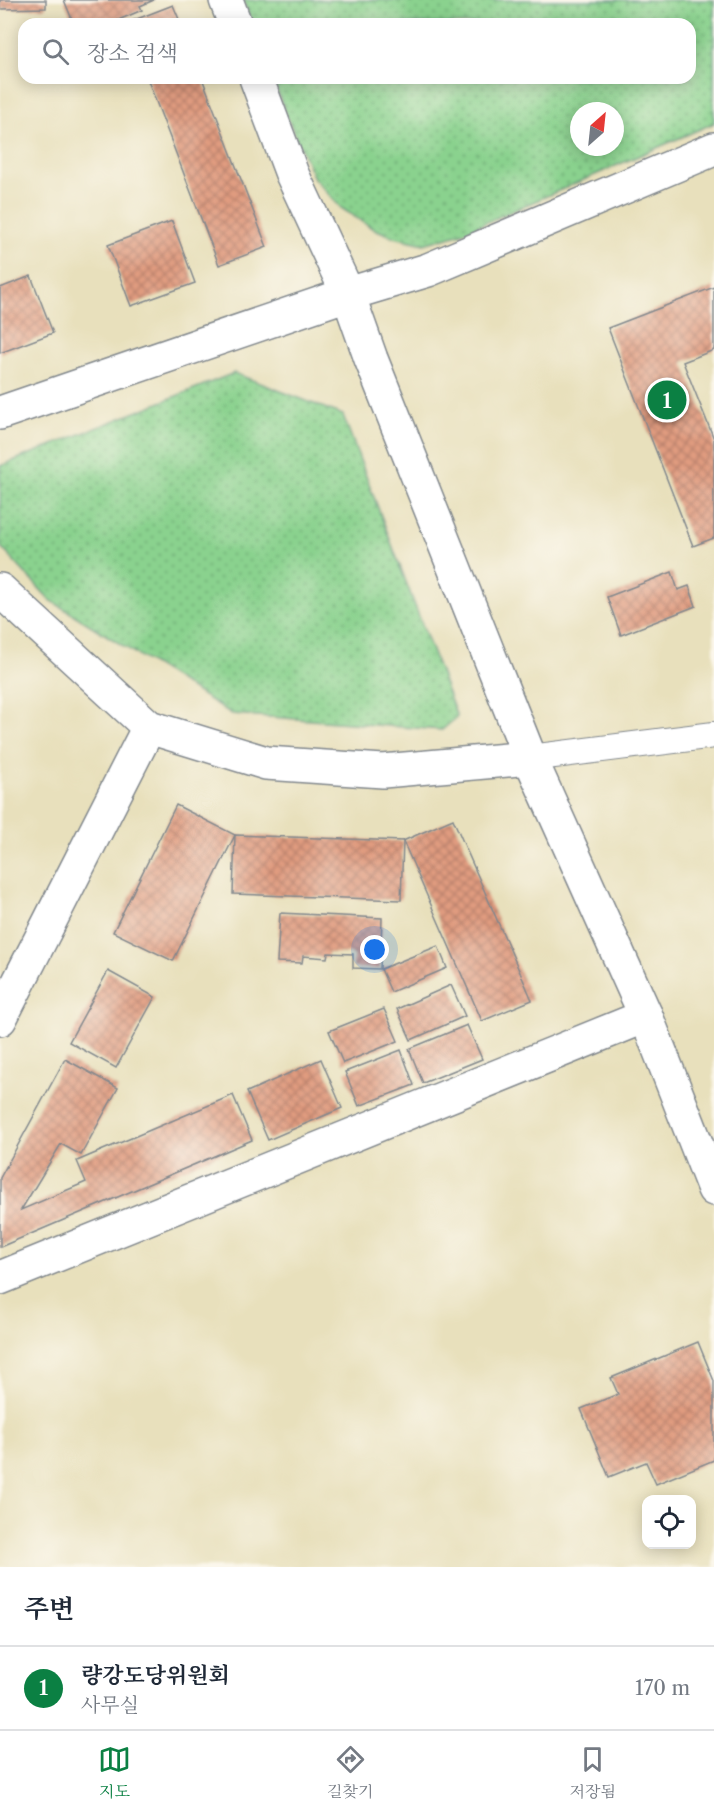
<!DOCTYPE html>
<html lang="ko">
<meta charset="utf-8">
<style>
:root{--surface:#fff;--page:#f6f6f7;--text:#1f2937;--muted:#747a83;--line:#e0e1e3;--accent:#0b8043}
body{margin:0;font-family:"Libre Caslon Text","Noto Serif KR",serif;background:var(--page);color:var(--text)}
.controls{position:absolute;right:18px;bottom:18px;display:grid;overflow:hidden;border-radius:12px;box-shadow:0 3px 15px #0003}
.controls button{width:54px;height:54px;display:grid;place-items:center;padding:0;border:0;border-bottom:2px solid var(--line);background:var(--surface);color:var(--text);font:30px sans-serif}
.compass{position:absolute;left:570px;top:102px;width:54px;height:54px;border-radius:50%;background:var(--surface);box-shadow:0 3px 15px #0003;rotate:27deg}
.you{position:absolute;left:375px;top:950px;width:21px;height:21px;margin:-15px;border:4px solid #fff;border-radius:50%;background:#1a73e8;box-shadow:0 0 0 9px #1a73e833}
.badge{display:grid;place-items:center;width:39px;height:39px;border-radius:50%;background:var(--accent);color:#fff;font-size:20px;font-weight:700}
.pin{position:absolute;translate:-50% -50%;border:3px solid #fff;box-shadow:0 2px 6px #0006}
.list{margin:0;padding:0;list-style:none}
h2{display:flex;justify-content:space-between;align-items:center;height:78px;margin:0;padding:0 24px;font-size:26px}
h2 small{font-size:20px;font-weight:400;color:var(--muted)}
.list li{display:grid;grid-template-columns:39px 1fr auto;gap:18px;align-items:center;box-sizing:border-box;height:84px;padding:0 24px;border-top:2px solid var(--line)}
.list b{display:block;font-size:22px;white-space:nowrap}
.list p{margin:0;font-size:20px;white-space:nowrap;color:var(--muted)}
.list em{font-size:20px;font-style:normal;color:var(--muted)}
.icon{flex:none;width:33px;height:33px;fill:none;stroke:currentColor;stroke-width:2;stroke-linecap:round;stroke-linejoin:round}
.map{position:relative;flex:none;width:714px;height:1567px;overflow:hidden}
.search{position:absolute;background:var(--surface);box-shadow:0 3px 15px #0003;left:18px;right:18px;top:18px;height:66px;display:flex;align-items:center;gap:15px;box-sizing:border-box;padding:0 21px;border-radius:18px;color:var(--muted);font-size:22px}
.sheet{height:162px;background:var(--surface)}
nav{display:flex;justify-content:space-around;align-items:center;box-sizing:border-box;height:84px;border-top:2px solid var(--line);background:var(--surface);font-size:16px;color:var(--muted)}
nav a{display:grid;justify-items:center;gap:3px}
nav .on{color:var(--accent)}
.map>svg:first-child{display:block}
</style>
<div class="map">
<svg width="714" height="1567" viewBox="0 0 714 1567">
<defs>
<pattern id="park-dots" width="8" height="8" patternUnits="userSpaceOnUse" patternTransform="scale(1.5)"><rect width="8" height="8" fill="#8ad28e"/><path d="M2 2h.1M6 6h.1" fill="none" stroke="#70ab77" stroke-width="1.8" stroke-linecap="round"/></pattern>
<pattern id="building-cross-hatch" width="8" height="8" patternUnits="userSpaceOnUse" patternTransform="scale(1.5)"><rect width="8" height="8" fill="#e09b7f"/><path d="M0 0l8 8M0 8l8-8" fill="none" stroke="#b57f6b"/></pattern>
</defs>
<rect width="100%" height="100%" fill="#fbf7ec"/>
<filter id="ink" filterUnits="userSpaceOnUse"><feTurbulence type="fractalNoise" baseFrequency=".0167" numOctaves="2"/><feDisplacementMap in="SourceGraphic" scale="12" xChannelSelector="R" yChannelSelector="G"/><feConvolveMatrix kernelMatrix="1 2 1 2 8 2 1 2 1" color-interpolation-filters="sRGB"/></filter>
<filter id="wash" filterUnits="userSpaceOnUse"><feTurbulence type="fractalNoise" baseFrequency=".008" numOctaves="4" result="noise"/><feDisplacementMap in="SourceGraphic" scale="24" xChannelSelector="R" yChannelSelector="G"/><feGaussianBlur stdDeviation="1.35" result="paint"/><feColorMatrix in="noise" values="0 0 0 0 0 0 0 0 0 0 0 0 0 0 0 0 0 1.4 0 .05"/><feComposite in="paint" operator="in"/></filter>
<g filter="url(#wash)">
<rect width="100%" height="100%" fill="#e8e0bc"/>
<g fill="url(#park-dots)" stroke="#528076" stroke-width="1.5" fill-rule="evenodd">
<path d="M243 0H714V123L462 233 424 244 394 237 372 228 341 208 314 178 287 117 272 78H690V24H252ZM579 111H615V147H579Z"/>
<polygon points="234,373 343,415 457,717 442,730 232,714 50,600 0,546 0,466"/>
</g>
<g id="blocks">
<g fill="url(#building-cross-hatch)">
<polygon points="0,0 46,0 46,8 0,9"/>
<polygon points="64,0 154,0 140,6 142,10 109,24 74,24"/>
<polygon points="173,5 181,24 124,24"/>
<polygon points="147,78 202,78 267,247 219,265"/>
<polygon points="172,221 195,283 131,306 108,245"/>
<polygon points="31,276 53,333 0,353 0,288"/>
<polygon points="714,287 714,350 683,362 714,439 714,538 693,546 608,328"/>
<polygon points="672,572 678,590 689,586 696,606 621,635 607,597"/>
<polygon points="176,805 235,835 173,961 113,932"/>
<polygon points="453,819 532,1000 482,1021 403,841"/>
<polygon points="235,835 403,841 401,900 233,894"/>
<polygon points="280,913 382,918 380,969 353,968 353,954 328,953 327,958 303,956 302,963 277,962"/>
<polygon points="438,946 447,968 391,992 381,969"/>
<polygon points="108,971 155,997 116,1068 69,1042"/>
<polygon points="451,985 465,1016 411,1040 397,1009"/>
<polygon points="384,1009 398,1041 343,1063 329,1031"/>
<polygon points="467,1025 482,1059 423,1083 409,1049"/>
<polygon points="401,1050 414,1085 359,1106 345,1072"/>
<polygon points="65,1059 118,1088 81,1155 61,1144 21,1210 86,1182 77,1161 233,1095 252,1140 0,1247 0,1178"/>
<polygon points="321,1059 342,1108 268,1140 247,1092"/>
<polygon points="698,1342 714,1381 714,1460 656,1484 646,1462 609,1477 581,1409 618,1394 611,1378"/>
</g>
</g>
</g>
<g filter="url(#ink)">
<use href="#blocks" fill-opacity="0" stroke="#82888d" stroke-width="1.5"/>
<g fill="none" stroke-linecap="round" stroke-linejoin="round">
<defs>
<polyline id="minor" points="530,758 714,735"/>
<g id="major">
<polyline points="226,0 235,24"/>
<polyline points="256,78 292,174 348,294 371,359 530,758 646,1016 714,1189"/>
<polyline points="0,413 348,294 428,270 714,149"/>
<polyline points="0,590 149,727 266,763 383,771 530,758"/>
<polyline points="0,1019 149,727"/>
<polyline points="0,1278 646,1016"/>
</g>
</defs>
<use href="#minor" stroke="#82888d" stroke-width="28"/>
<use href="#major" stroke="#82888d" stroke-width="36"/>
<use href="#minor" stroke="#fff" stroke-width="26"/>
<use href="#major" stroke="#fff" stroke-width="33"/>
</g>
</g>
</svg>
<div class="controls">
<button><svg class="icon" aria-label="locate" viewBox="0 0 24 24"><circle cx="12" cy="12" r="6"/><path d="M12 2v4M12 18v4M2 12h4M18 12h4"/></svg></button>
</div>
<svg class="compass" viewBox="-18 -18 36 36"><path d="M0-13l5 13h-10z" fill="#e53935"/><path d="M0 13l5-13h-10z" fill="#747a83"/></svg>
<div class="you"></div>
<div class="pin badge" style="left:667px;top:400px">1</div>
<div class="search"><svg class="icon" aria-label="search" viewBox="0 0 24 24"><circle cx="10" cy="10" r="6"/><path d="M15 15l6 6"/></svg>장소 검색</div>
</div>
<section class="sheet">
<h2>주변<small></small></h2>
<ul class="list">
<li><span class="badge">1</span><div><b>량강도당위원회</b><p>사무실</p></div><em>170 m</em></li>
</ul>
</section>
<nav>
<a class="on"><svg class="icon" aria-label="map" viewBox="0 0 24 24"><path d="M3 6l6-2 6 2 6-2v14l-6 2-6-2-6 2zM9 4v14M15 6v14"/></svg>지도</a>
<a><svg class="icon" aria-label="directions" viewBox="0 0 24 24"><path d="M12 3l9 9-9 9-9-9zM9 14v-3h6M13 9l2 2-2 2"/></svg>길찾기</a>
<a><svg class="icon" aria-label="saved" viewBox="0 0 24 24"><path d="M7 4h10v16l-5-4-5 4z"/></svg>저장됨</a>
</nav>
